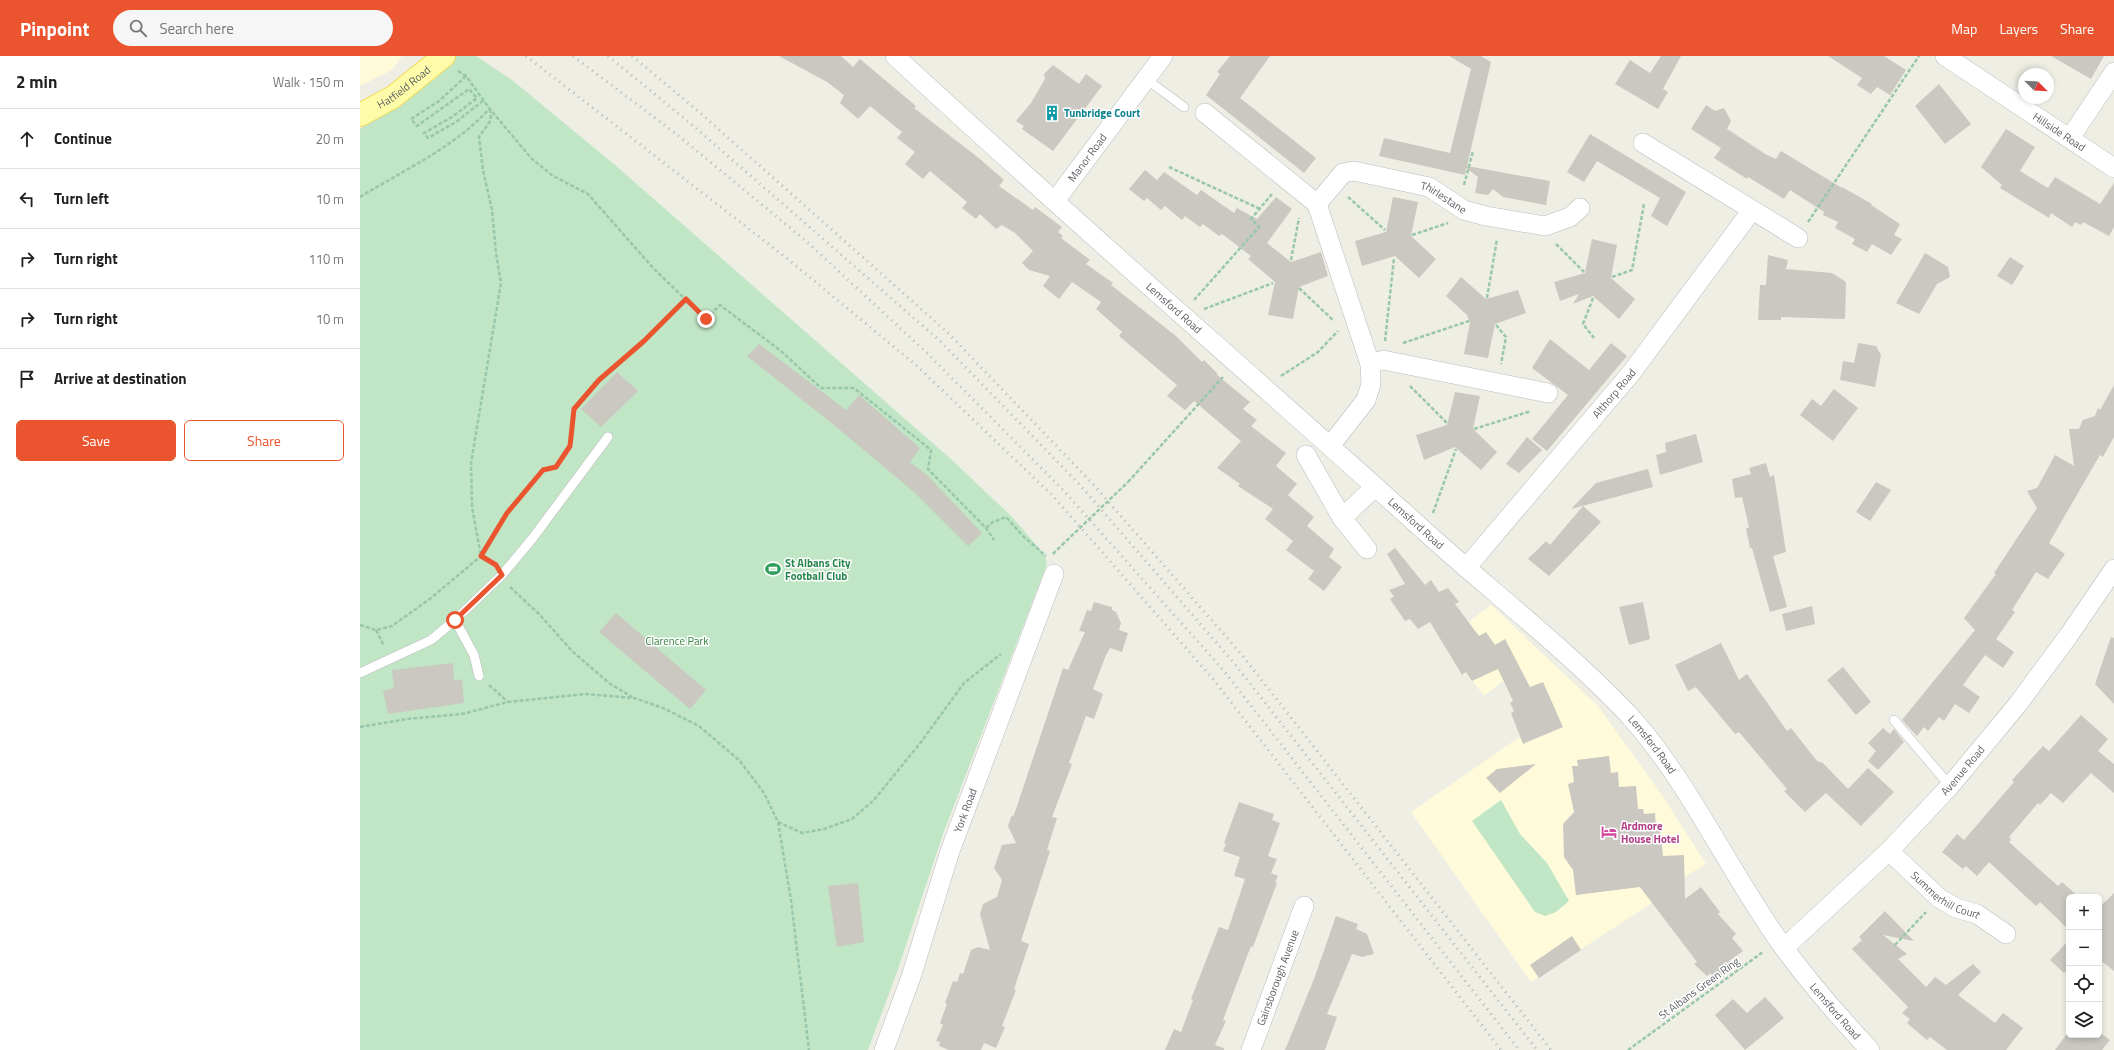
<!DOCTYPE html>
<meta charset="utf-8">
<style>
:root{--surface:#fff;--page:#f6f6f6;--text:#222;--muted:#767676;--line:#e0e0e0;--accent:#ea542e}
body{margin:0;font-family:"Titillium Web",sans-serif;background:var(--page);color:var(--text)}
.controls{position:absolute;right:12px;bottom:12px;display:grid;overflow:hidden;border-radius:6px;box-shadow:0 2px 6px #0003}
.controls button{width:36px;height:36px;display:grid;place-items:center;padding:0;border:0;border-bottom:1px solid var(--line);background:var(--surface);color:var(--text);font:20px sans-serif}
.compass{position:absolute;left:1658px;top:12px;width:36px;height:36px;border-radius:50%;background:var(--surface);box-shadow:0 2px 6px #0003;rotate:114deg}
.stop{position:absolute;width:12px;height:12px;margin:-9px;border:3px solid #ea542e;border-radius:50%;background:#fff}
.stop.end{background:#ea542e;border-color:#fff;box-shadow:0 1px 4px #0008}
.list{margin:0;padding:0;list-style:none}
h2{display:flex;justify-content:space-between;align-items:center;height:52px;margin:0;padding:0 16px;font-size:17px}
h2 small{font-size:13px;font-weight:400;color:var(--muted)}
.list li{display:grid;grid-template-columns:26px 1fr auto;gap:12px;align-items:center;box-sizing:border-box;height:60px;padding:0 16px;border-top:1px solid var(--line)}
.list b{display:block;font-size:15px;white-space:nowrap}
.list em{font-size:13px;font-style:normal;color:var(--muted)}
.actions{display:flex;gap:8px;padding:12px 16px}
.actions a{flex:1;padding:9px 0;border:1px solid var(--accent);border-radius:6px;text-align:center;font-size:14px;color:var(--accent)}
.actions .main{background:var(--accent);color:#fff}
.icon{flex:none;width:22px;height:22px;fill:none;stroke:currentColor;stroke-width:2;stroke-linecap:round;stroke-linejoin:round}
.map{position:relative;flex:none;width:1754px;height:994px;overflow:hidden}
header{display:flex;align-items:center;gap:24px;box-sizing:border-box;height:56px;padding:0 20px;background:var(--accent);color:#fff}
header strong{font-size:19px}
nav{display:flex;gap:22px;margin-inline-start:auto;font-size:14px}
.search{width:280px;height:36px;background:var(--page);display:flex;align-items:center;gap:10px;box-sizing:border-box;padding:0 14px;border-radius:22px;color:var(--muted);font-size:15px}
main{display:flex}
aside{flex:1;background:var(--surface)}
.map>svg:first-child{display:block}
</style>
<header>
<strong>Pinpoint</strong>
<div class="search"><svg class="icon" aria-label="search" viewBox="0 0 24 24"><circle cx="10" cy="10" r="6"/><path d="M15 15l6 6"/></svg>Search here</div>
<nav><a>Map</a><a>Layers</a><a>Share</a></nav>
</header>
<main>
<aside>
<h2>2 min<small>Walk · 150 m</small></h2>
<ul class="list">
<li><svg class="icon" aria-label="ahead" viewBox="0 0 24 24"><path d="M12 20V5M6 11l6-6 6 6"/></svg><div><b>Continue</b></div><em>20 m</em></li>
<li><svg class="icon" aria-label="left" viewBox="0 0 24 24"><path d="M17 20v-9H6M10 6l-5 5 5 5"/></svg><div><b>Turn left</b></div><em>10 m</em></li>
<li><svg class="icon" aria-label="right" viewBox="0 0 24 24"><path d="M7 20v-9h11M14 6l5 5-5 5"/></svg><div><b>Turn right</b></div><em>110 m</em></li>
<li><svg class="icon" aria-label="right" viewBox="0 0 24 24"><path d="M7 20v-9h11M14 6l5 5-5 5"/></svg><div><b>Turn right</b></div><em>10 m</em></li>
<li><svg class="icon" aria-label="arrive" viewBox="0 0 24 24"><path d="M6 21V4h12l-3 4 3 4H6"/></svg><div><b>Arrive at destination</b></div></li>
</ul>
<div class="actions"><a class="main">Save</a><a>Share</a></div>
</aside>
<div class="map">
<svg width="1754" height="994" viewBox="0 0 1754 994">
<rect width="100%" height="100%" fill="#efeee4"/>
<g fill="#fefada">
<polygon points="0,0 42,0 32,14 0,30"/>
<polygon points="1131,549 1238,650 1304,742 1346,808 1313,828 1292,847 1171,926 1051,756 1161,680 1153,645 1143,625 1124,640 1106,616 1102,619 1086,593 1090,589 1097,575"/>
</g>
<g fill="#c0e6c5">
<polygon points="95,0 116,0 152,24 255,109 592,404 652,461 685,499 687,508 583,778 537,916 508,994 0,994 0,73 75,23"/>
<polygon points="1141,744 1160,778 1187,807 1209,845 1196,856 1185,860 1175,856 1112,765"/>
</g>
<g fill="#cac8c1">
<polygon points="419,0 481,0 493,11 500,3 556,50 554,52 620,103 644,124 639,130 673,154 675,151 702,171 698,176 703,180 701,182 730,204 726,208 753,227 751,229 816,280 842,306 844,304 858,318 857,319 890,346 883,353 897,364 891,370 926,397 916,410 937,428 928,439 954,461 947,470 974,493 969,501 982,511 964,535 948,523 954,515 926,494 933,485 905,463 913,453 878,430 880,428 857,412 881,385 834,345 825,354 807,340 817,329 759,280 762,276 736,253 741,246 712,226 699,243 683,230 690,220 669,214 662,207 673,195 655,177 642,169 636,173 620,158 616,163 602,152 607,146 570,115 563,123 545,108 555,96 537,82 542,76 510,50 498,63 480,47 484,39 467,26"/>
<polygon points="870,0 910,0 880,42 956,102 944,117 846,39 860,18 857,16"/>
<polygon points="1089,0 1121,0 1131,6 1107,110 1190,125 1186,149 1143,141 1133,133 1128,139 1115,137 1118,121 1106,112 1105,119 1019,100 1024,82 1090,97 1111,13"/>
<polygon points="1301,0 1321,0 1303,33 1308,36 1298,53 1255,28 1270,4 1290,17"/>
<polygon points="1468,0 1524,0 1546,14 1530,39 1517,31 1511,38 1497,29 1502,22"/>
<polygon points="1691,0 1744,0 1731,23"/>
<polygon points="693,9 719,28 726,18 742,30 693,95 662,73 664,70 656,65 671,47 685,23 684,18"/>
<polygon points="1579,28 1611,68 1585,88 1555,50"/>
<polygon points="1346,49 1355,55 1364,52 1371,65 1367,73 1407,99 1416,103 1421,95 1482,132 1482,131 1512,148 1511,149 1540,168 1534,179 1542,183 1531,199 1512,188 1507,196 1492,188 1495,183 1475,172 1478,166 1463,159 1464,156 1430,134 1424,143 1388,121 1387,123 1354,102 1361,92 1331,73"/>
<polygon points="1646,73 1675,91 1660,115 1688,132 1695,121 1740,148 1754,127 1754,171 1749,180 1723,166 1721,169 1715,166 1712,171 1691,157 1689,162 1640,132 1642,129 1621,111"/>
<polygon points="1230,78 1326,136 1307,170 1291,160 1300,142 1237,105 1224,126 1207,116"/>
<polygon points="785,114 797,124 804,116 837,139 841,134 874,157 877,152 897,163 916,141 932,153 907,187 931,206 961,196 968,220 939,231 933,263 908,259 915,226 888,203 891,200 862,178 859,180 843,168 840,171 825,160 822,164 805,150 801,154 787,142 784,145 769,133"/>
<polygon points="1033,141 1058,146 1051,180 1076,203 1059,222 1035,200 1002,210 995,185 1026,176"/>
<polygon points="1232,183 1257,189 1251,222 1275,243 1259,263 1233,240 1213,248 1219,238 1200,245 1194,226 1225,217"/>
<polygon points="1565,197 1588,211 1590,221 1577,228 1559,258 1536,247"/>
<polygon points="1408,199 1428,204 1426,213 1472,217 1486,226 1485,263 1421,261 1421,264 1398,264 1400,229 1406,229"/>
<polygon points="1650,201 1664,210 1652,229 1637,220"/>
<polygon points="1101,221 1126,243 1158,234 1166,257 1135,268 1128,302 1104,298 1110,267 1107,259 1086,240"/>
<polygon points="1190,283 1229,314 1251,287 1267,300 1187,395 1172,383 1208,339 1172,312"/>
<polygon points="1498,287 1516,290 1521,299 1515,331 1480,324 1483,305 1494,307"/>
<polygon points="399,288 486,354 499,339 560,392 550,406 568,420 622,477 608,490 554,436 474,369 387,300"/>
<polygon points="257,316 278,335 241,371 221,353"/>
<polygon points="1754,329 1754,381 1743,401 1740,399 1689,487 1705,498 1688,523 1676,516 1652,554 1655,556 1636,583 1654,596 1643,612 1625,599 1603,629 1620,641 1609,657 1595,648 1584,665 1579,661 1568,675 1564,671 1557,680 1542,664 1615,574 1604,562 1636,518 1634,517 1677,452 1667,435 1677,432 1695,399 1714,410 1709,373 1719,373 1723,364 1735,360 1738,352 1740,354"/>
<polygon points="1474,333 1498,352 1473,385 1440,359 1452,343 1461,350"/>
<polygon points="1095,336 1120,340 1113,373 1137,396 1121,414 1095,391 1064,404 1056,379 1087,369"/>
<polygon points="1336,378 1343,406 1300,419 1296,399 1306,396 1305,387"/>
<polygon points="1167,381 1182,394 1159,417 1146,408"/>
<polygon points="1406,407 1410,421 1414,419 1426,496 1413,500 1427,551 1410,556 1392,492 1390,492 1386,473 1389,471 1382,441 1375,442 1372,423 1391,418 1389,412"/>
<polygon points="1288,413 1293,431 1211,453 1236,427"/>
<polygon points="1516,426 1531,434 1510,465 1496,456"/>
<polygon points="1223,450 1241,466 1189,520 1168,503 1186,485 1190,489"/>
<polygon points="1035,492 1065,529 1071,524 1079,536 1088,532 1099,546 1095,548 1119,580 1126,576 1135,589 1145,583 1170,631 1183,626 1203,671 1163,688 1151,657 1154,655 1150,647 1153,645 1138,613 1112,625 1106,616 1102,619 1070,566 1058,573 1050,563 1045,565 1030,543 1034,540 1029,534 1045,528 1027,498"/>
<polygon points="734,546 752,551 752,554 756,556 761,567 759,574 768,577 762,596 750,592 746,599 733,633 743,638 734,663 726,660 709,707 712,708 692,761 697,762 687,794 690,795 661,885 669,888 654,933 656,934 642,970 645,971 636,992 624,987 621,994 589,994 579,990 580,986 576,985 583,969 580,967 587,948 585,947 593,925 597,926 600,917 603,918 611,894 618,891 630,894 620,858 623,848 637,841 642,824 634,812 642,789 656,787 648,770 651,761 654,759 703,612 708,614 725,576 719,575 727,554 731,555"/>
<polygon points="1283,546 1290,583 1269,589 1259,551"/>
<polygon points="1452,550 1455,568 1426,575 1422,558"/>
<polygon points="256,557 346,634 330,653 239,576"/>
<polygon points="1751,581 1754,582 1754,648 1735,628"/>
<polygon points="1361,587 1379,624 1387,618 1427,675 1431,672 1457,705 1463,707 1488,733 1508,712 1534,736 1501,770 1466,737 1445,756 1424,735 1427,733 1379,676 1375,678 1336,631 1328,635 1315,609"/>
<polygon points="93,607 94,625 102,623 104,647 28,658 23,635 34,632 32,614"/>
<polygon points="1483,611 1511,646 1496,659 1467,624"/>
<polygon points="1721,659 1748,683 1738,695 1754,708 1754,737 1731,717 1703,747 1691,737 1680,749 1678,747 1649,781 1651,784 1649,786 1698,830 1702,826 1719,841 1709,841 1709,874 1680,846 1676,850 1629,806 1617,820 1606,810 1603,813 1582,796 1597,778 1604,784 1654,726 1652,724 1683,690 1689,695"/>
<polygon points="1523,672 1530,678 1534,673 1544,686 1518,714 1508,705 1516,695 1508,687"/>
<polygon points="1249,700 1251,717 1258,716 1259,731 1276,730 1278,753 1283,753 1284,758 1295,757 1296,772 1300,771 1303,800 1324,799 1325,843 1341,831 1360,856 1358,858 1376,878 1372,882 1383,895 1369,905 1372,910 1356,923 1350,917 1347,920 1334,908 1337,906 1280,831 1216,839 1213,814 1204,801 1203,768 1214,756 1208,728 1214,726 1212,710 1218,710 1217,704"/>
<polygon points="1176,708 1140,737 1126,722 1137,713"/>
<polygon points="879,746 914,758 912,764 920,767 908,800 917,803 911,817 918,820 915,826 917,827 893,891 891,890 863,964 866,965 855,989 864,992 864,994 805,994 814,973 821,976 833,944 831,943 859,871 868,874 885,823 874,820 880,801 863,795 866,788 864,787"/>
<polygon points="498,827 504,886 477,891 468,830"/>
<polygon points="1754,837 1754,915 1739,903 1739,852"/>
<polygon points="1525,855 1554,885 1523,879 1547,898 1538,903 1566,931 1575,921 1586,929 1613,908 1621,916 1598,939 1635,967 1643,957 1663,972 1646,994 1587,994 1570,981 1567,984 1547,967 1550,963 1542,957 1548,951 1492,893 1502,884 1499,881"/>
<polygon points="976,860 998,868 996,873 1007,878 1014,898 1002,901 992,898 967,958 977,961 965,994 925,994 954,923"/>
<polygon points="1212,880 1221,894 1179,922 1170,909"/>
<polygon points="1709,884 1709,912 1704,917 1690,904"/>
<polygon points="1405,941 1424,962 1385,994 1355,959 1373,943 1387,957"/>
<polygon points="1709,975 1709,979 1739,979 1739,976 1750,984 1742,994 1695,994"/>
</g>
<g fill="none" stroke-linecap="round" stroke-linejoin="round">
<defs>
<g id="service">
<polyline points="786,23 824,51"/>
<polyline points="95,564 114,599 119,620"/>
<polyline points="0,617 71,584 95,564 142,519 172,483 248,381"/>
<polyline points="1534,664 1590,730"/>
</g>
<g id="minor">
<path id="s1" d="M535 0C707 160 885 313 1059 470 1128 533 1203 590 1268 658 1330 726 1370 818 1424 892 1450 927 1480 962 1510 994"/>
<path id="s2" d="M1585 0 1754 112"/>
<polyline points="845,57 957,148 1010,308 1011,328 1006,344 970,390"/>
<polyline points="1710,82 1754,16"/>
<polyline points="1283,87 1438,182"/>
<path id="s3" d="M695 145 803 0"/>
<path id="s4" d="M957 148 983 117 994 115 1069 131 1104 154 1126 160 1185 170 1210 161 1220 152"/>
<polyline points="1010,308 1023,304 1188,337"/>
<polyline points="946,399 982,462 1007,493"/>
<polyline points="982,462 1015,431"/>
<path id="s5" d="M1106 512 1272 316 1392 154"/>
<path id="s6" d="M1529 795 1579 842 1596 852 1617 858 1646 878"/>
<path id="s7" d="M1424 892 1529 795 1590 730 1658 648 1709 579 1754 513"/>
<path id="s8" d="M524 994 551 921 590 795 694 518"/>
<path id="s9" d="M891 994 944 850"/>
</g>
<g id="primary">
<path id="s10" d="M0 59 33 41 84 0"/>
</g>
</defs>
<use href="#service" stroke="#b9bbc0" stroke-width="10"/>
<use href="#minor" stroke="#b9bbc0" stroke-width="20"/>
<use href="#primary" stroke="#f2da59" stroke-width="24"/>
<g stroke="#99c7ac" stroke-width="2.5" stroke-dasharray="4 2" stroke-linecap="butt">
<polyline points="98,15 106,20 129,52 172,103 193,120 228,138 294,213 346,263 360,249 421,295 461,332 494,332 571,394 568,413 626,472 634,484"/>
<polyline points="106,20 79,45 51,63 57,70 109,33 117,42 92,61 64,77 68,82 96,66 124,44"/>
<polyline points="130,53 131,64 119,81 123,114 132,154 136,197 141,227 111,407 112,451 121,500 133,507"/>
<polyline points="809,111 900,153"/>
<polyline points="1104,129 1113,95"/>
<path d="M0 141C44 114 95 91 129 53"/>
<polyline points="988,141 1025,174"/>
<polyline points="1448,166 1559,0"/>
<polyline points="1052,179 1088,167"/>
<polyline points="1196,188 1224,216"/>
<polyline points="931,204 939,162"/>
<polyline points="1252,221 1272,214 1284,148"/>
<polyline points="939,232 974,265"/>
<polyline points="1127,242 1137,183"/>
<polyline points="1233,242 1223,268 1234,282"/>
<polyline points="834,244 899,171 891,163 912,138"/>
<polyline points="844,253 913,227"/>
<polyline points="1136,269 1146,281 1141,308"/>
<polyline points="1025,285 1034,202"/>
<polyline points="1043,287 1109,265"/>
<polyline points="921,320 958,296 978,275"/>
<polyline points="1050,330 1087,367"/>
<polyline points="1114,373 1171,355"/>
<polyline points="768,426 863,321"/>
<polyline points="1073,457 1096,393"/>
<polyline points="626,472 633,466 646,461 663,480 686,500"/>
<polyline points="693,498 702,489"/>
<polyline points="150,531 179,558 212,595 249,627 272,641"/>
<polyline points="0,569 16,574 32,570 71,542 121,500 147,457 183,415 196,411 210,390 214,353 239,324 284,285 326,243"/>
<polyline points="16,574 24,590"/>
<polyline points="129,629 148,646"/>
<polyline points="0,671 47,663 102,658 148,646 225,638 274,642 303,652 339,670 380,705 404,737 418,766 431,844 449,994"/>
<polyline points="418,766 442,777 464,773 492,763 514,744 561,686 604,627 641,598"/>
<polyline points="1535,889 1566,856"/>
<polyline points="1268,994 1403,896"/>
</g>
<use href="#service" stroke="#fff" stroke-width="9"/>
<use href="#minor" stroke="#fff" stroke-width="19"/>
<use href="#primary" stroke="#fffca9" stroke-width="22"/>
<g stroke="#b5b6b6" stroke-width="3" stroke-dasharray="1 5" stroke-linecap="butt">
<polyline points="166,0 429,204 557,310 693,440 853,623 1141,994"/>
<polyline points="213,0 320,81 446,185 566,296 704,435 864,615 1159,994"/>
<polyline points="248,0 330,67 579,284 720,429 874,607 1177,994"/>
<polyline points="272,0 338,55 587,276 733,428 882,599 1191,994"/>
</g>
<polyline stroke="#99c7ac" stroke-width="2.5" stroke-dasharray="4 2" stroke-linecap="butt" points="702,489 768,426"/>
</g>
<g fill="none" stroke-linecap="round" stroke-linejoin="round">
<polyline stroke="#ea542e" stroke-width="5" points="95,564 142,519 136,509 121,500 147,457 183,414 196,411 210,390 214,353 239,324 284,285 326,243 346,263"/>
</g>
<defs>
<symbol id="building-bare" viewBox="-9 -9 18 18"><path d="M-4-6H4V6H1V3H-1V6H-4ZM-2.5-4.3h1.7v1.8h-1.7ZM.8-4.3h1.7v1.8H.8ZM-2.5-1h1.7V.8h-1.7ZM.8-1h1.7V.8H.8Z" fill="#0f9aa8" stroke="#fff" stroke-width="2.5" paint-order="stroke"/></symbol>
<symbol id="stadium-bare" viewBox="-9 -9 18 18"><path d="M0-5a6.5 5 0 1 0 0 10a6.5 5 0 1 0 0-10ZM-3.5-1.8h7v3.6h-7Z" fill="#2e9e5b" stroke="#fff" stroke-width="2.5" paint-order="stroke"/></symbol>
<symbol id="hotel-bare" viewBox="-9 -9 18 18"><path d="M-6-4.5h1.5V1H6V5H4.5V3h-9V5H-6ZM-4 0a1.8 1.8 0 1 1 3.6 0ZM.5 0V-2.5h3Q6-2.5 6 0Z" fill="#d1479c" stroke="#fff" stroke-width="2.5" paint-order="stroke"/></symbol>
</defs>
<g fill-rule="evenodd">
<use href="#building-bare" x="681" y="46" width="22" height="22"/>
<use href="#stadium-bare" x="402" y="502" width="22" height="22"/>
<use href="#hotel-bare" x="1238" y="765" width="22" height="22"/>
</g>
<g text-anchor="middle" stroke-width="3" stroke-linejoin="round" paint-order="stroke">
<g font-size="11" fill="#5c5f65" stroke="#fff">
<text dy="4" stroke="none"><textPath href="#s10" startOffset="52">Hatfield Road</textPath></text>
<text dy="4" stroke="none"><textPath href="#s2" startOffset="137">Hillside Road</textPath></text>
<text dy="4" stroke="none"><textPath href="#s3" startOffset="54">Manor Road</textPath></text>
<text dy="4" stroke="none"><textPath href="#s4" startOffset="146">Thirlestane</textPath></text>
<text dy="4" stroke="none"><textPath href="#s1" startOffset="376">Lemsford Road</textPath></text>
<text dy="4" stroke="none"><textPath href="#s5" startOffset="229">Althorp Road</textPath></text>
<text dy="4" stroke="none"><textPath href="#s1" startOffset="700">Lemsford Road</textPath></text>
<text dy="4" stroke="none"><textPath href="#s1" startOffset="1024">Lemsford Road</textPath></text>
<text dy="4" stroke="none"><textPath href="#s7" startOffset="252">Avenue Road</textPath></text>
<text dy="4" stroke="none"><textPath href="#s8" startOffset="253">York Road</textPath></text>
<text dy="4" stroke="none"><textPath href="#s6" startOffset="73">Summerhill Court</textPath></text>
<text dy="4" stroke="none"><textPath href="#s9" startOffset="77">Gainsborough Avenue</textPath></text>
<text transform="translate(1339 932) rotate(-36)" y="4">St Albans Green Ring</text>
<text dy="4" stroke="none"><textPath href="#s1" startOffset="1348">Lemsford Road</textPath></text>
</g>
<g font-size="11" font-weight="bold" fill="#0d838f" stroke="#fff" text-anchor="start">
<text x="704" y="61">Tunbridge Court</text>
</g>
<g font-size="11" font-weight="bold" fill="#27864d" stroke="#fff" text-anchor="start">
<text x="425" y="511">St Albans City<tspan x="425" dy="13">Football Club</tspan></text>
</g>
<g font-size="11" fill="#348441" stroke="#fff">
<text x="317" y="589">Clarence Park</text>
</g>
<g font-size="11" font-weight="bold" fill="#b23c85" stroke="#fff" text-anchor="start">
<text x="1261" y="774">Ardmore<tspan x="1261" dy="13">House Hotel</tspan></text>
</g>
</g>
</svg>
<div class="controls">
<button>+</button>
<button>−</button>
<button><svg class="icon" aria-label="locate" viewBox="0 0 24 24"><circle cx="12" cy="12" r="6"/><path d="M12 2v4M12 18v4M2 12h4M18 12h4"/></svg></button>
<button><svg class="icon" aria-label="layers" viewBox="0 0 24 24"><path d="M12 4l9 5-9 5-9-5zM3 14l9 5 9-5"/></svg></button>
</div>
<svg class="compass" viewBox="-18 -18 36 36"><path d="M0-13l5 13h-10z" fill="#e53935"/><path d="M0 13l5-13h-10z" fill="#767676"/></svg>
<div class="stop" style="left:95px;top:564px"></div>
<div class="stop end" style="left:346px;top:263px"></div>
</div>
</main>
